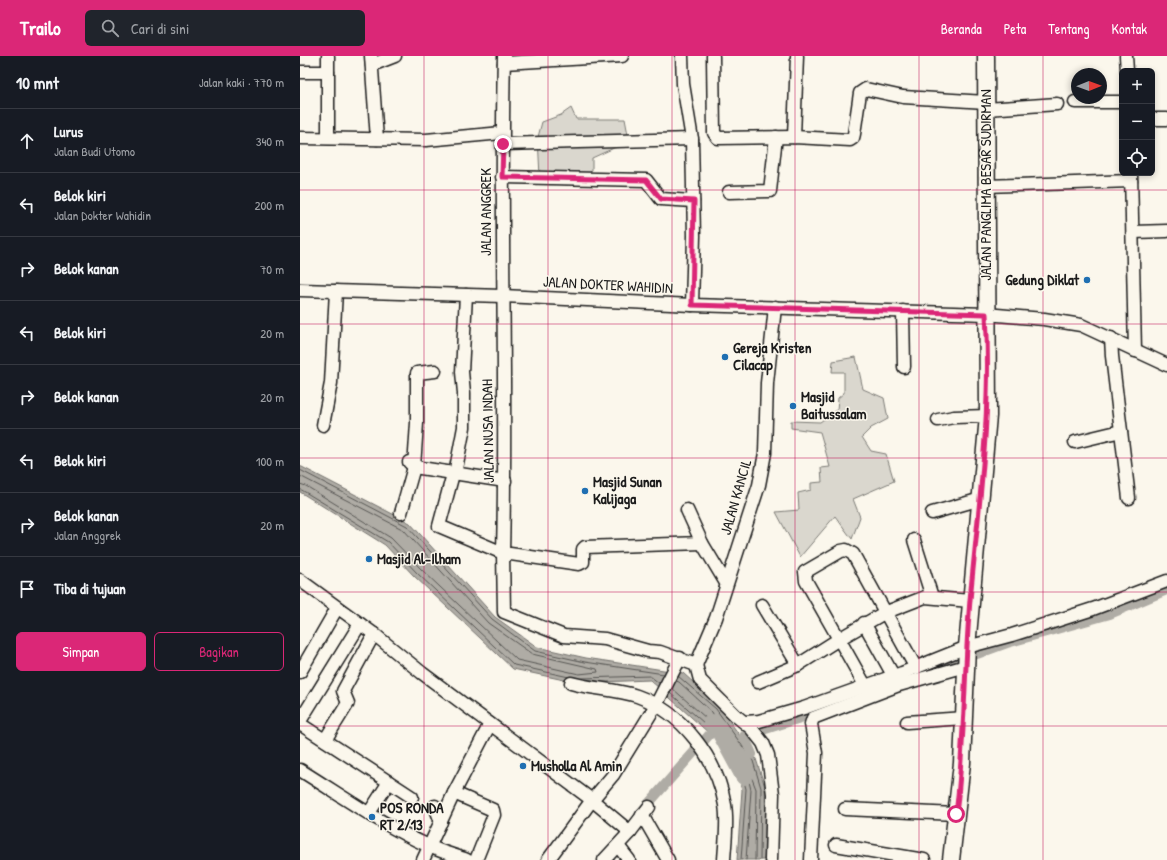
<!DOCTYPE html>
<html lang="id">
<meta charset="utf-8">
<style>
:root{--surface:#171b24;--page:#20242c;--text:#f1f3f6;--muted:#9ea1a6;--line:#363941;--accent:#db2777}
body{margin:0;font-family:"Patrick Hand",sans-serif;background:var(--page);color:var(--text)}
.controls{position:absolute;right:12px;top:12px;display:grid;overflow:hidden;border-radius:6px;box-shadow:0 2px 6px #0003}
.controls button{width:36px;height:36px;display:grid;place-items:center;padding:0;border:0;border-bottom:1px solid var(--line);background:var(--surface);color:var(--text);font:20px sans-serif}
.compass{position:absolute;left:771px;top:12px;width:36px;height:36px;border-radius:50%;background:var(--surface);box-shadow:0 2px 6px #0003;rotate:89deg}
.stop{position:absolute;width:12px;height:12px;margin:-9px;border:3px solid #db2777;border-radius:50%;background:#fff}
.stop.end{background:#db2777;border-color:#fff;box-shadow:0 1px 4px #0008}
.list{margin:0;padding:0;list-style:none}
h2{display:flex;justify-content:space-between;align-items:center;height:52px;margin:0;padding:0 16px;font-size:17px}
h2 small{font-size:13px;font-weight:400;color:var(--muted)}
.list li{display:grid;grid-template-columns:26px 1fr auto;gap:12px;align-items:center;box-sizing:border-box;height:64px;padding:0 16px;border-top:1px solid var(--line)}
.list b{display:block;font-size:15px;white-space:nowrap}
.list p{margin:0;font-size:13px;white-space:nowrap;color:var(--muted)}
.list em{font-size:13px;font-style:normal;color:var(--muted)}
.actions{display:flex;gap:8px;padding:12px 16px}
.actions a{flex:1;padding:9px 0;border:1px solid var(--accent);border-radius:6px;text-align:center;font-size:14px;color:var(--accent)}
.actions .main{background:var(--accent);color:#fff}
.icon{flex:none;width:22px;height:22px;fill:none;stroke:currentColor;stroke-width:2;stroke-linecap:round;stroke-linejoin:round}
.map{position:relative;flex:none;width:867px;height:804px;overflow:hidden}
header{display:flex;align-items:center;gap:24px;box-sizing:border-box;height:56px;padding:0 20px;background:var(--accent);color:#fff}
header strong{font-size:19px}
nav{display:flex;gap:22px;margin-inline-start:auto;font-size:14px}
.search{width:280px;height:36px;background:var(--page);display:flex;align-items:center;gap:10px;box-sizing:border-box;padding:0 14px;border-radius:6px;color:var(--muted);font-size:15px}
main{display:flex}
aside{flex:1;background:var(--surface)}
.map>svg:first-child{display:block}
</style>
<header>
<strong>Trailo</strong>
<div class="search"><svg class="icon" aria-label="search" viewBox="0 0 24 24"><circle cx="10" cy="10" r="6"/><path d="M15 15l6 6"/></svg>Cari di sini</div>
<nav><a>Beranda</a><a>Peta</a><a>Tentang</a><a>Kontak</a></nav>
</header>
<main>
<aside>
<h2>10 mnt<small>Jalan kaki · 770 m</small></h2>
<ul class="list">
<li><svg class="icon" aria-label="ahead" viewBox="0 0 24 24"><path d="M12 20V5M6 11l6-6 6 6"/></svg><div><b>Lurus</b><p>Jalan Budi Utomo</p></div><em>340 m</em></li>
<li><svg class="icon" aria-label="left" viewBox="0 0 24 24"><path d="M17 20v-9H6M10 6l-5 5 5 5"/></svg><div><b>Belok kiri</b><p>Jalan Dokter Wahidin</p></div><em>200 m</em></li>
<li><svg class="icon" aria-label="right" viewBox="0 0 24 24"><path d="M7 20v-9h11M14 6l5 5-5 5"/></svg><div><b>Belok kanan</b></div><em>70 m</em></li>
<li><svg class="icon" aria-label="left" viewBox="0 0 24 24"><path d="M17 20v-9H6M10 6l-5 5 5 5"/></svg><div><b>Belok kiri</b></div><em>20 m</em></li>
<li><svg class="icon" aria-label="right" viewBox="0 0 24 24"><path d="M7 20v-9h11M14 6l5 5-5 5"/></svg><div><b>Belok kanan</b></div><em>20 m</em></li>
<li><svg class="icon" aria-label="left" viewBox="0 0 24 24"><path d="M17 20v-9H6M10 6l-5 5 5 5"/></svg><div><b>Belok kiri</b></div><em>100 m</em></li>
<li><svg class="icon" aria-label="right" viewBox="0 0 24 24"><path d="M7 20v-9h11M14 6l5 5-5 5"/></svg><div><b>Belok kanan</b><p>Jalan Anggrek</p></div><em>20 m</em></li>
<li><svg class="icon" aria-label="arrive" viewBox="0 0 24 24"><path d="M6 21V4h12l-3 4 3 4H6"/></svg><div><b>Tiba di tujuan</b></div></li>
</ul>
<div class="actions"><a class="main">Simpan</a><a>Bagikan</a></div>
</aside>
<div class="map">
<svg width="867" height="804" viewBox="0 0 867 804">
<rect width="100%" height="100%" fill="#fbf7ec"/>
<filter id="ink" filterUnits="userSpaceOnUse"><feTurbulence type="fractalNoise" baseFrequency=".025" numOctaves="2"/><feDisplacementMap in="SourceGraphic" scale="8" xChannelSelector="R" yChannelSelector="G"/><feConvolveMatrix kernelMatrix="1 2 1 2 8 2 1 2 1" color-interpolation-filters="sRGB"/></filter>
<g filter="url(#ink)">
<g fill="#dad7ce" stroke="#7b7a75">
<polygon points="271,52 276,63 325,63 330,89 314,92 292,102 292,114 283,124 240,121 238,81 242,66 261,59"/>
<polygon points="556,301 563,333 584,342 588,363 571,372 562,381 571,395 586,398 594,425 553,443 560,461 552,483 535,460 500,501 476,456 499,454 498,437 511,434 511,427 522,426 521,412 530,411 520,376 491,372 491,365 520,366 537,354 538,342 544,337 544,316 532,316 533,305"/>
</g>
<polygon fill="#afaca5" stroke="#74726e" points="0,410 110,467 195,561 237,591 286,602 383,617 419,650 456,703 465,731 466,771 464,804 437,804 442,734 430,688 411,679 350,624 278,627 213,613 114,520 85,489 0,436"/>
<g fill="none" stroke-linecap="round" stroke-linejoin="round">
<g stroke="#575653" stroke-width="1">
<polyline points="0,414 107,470 192,563 235,595 285,606 364,618"/>
<polyline points="0,420 104,474 188,567 232,598 297,613 298,616 279,618 217,604 121,513 91,482 6,430 0,428"/>
<polyline points="0,433 88,486 117,517 214,609 269,621"/>
<polyline points="378,620 416,653 453,705 461,732 460,804"/>
<polyline points="282,622 350,620 359,627"/>
<polyline points="372,632 416,671 421,672 412,656 379,626 376,625"/>
<polyline points="370,637 413,675 434,687 446,733 441,804"/>
<polyline points="446,804 451,734 447,717 449,715 456,733 455,804"/>
</g>
<g stroke="#afaca5" stroke-width="10">
<polyline points="633,614 707,587 810,558 867,534"/>
<polyline points="441,704 452,698 444,680 519,656"/>
<polyline points="341,756 417,670"/>
</g>
<polyline stroke="#afaca5" stroke-width="18" points="412,667 417,670 444,720"/>
<defs>
<g id="minor">
<polyline points="28,0 28,82"/>
<polyline points="71,0 77,83"/>
<path d="M204 0C200 166 207 332 203 497L279 508 283 506V493L285 491 402 487"/>
<polyline points="382,0 383,28 392,83 394,180 392,249"/>
<polyline points="413,0 414,77 418,82 494,81 550,84 553,82 554,78 560,37 566,33 603,41 686,46"/>
<polyline points="826,0 827,15"/>
<polyline points="204,7 322,0"/>
<polyline points="72,9 95,0"/>
<polyline points="0,16 28,16"/>
<polyline points="775,46 822,46"/>
<polyline points="686,53 757,48"/>
<polyline points="852,63 867,63"/>
<polyline points="494,81 497,0"/>
<polyline points="0,82 126,84 202,77"/>
<polyline points="203,88 392,83"/>
<polyline points="831,117 835,295"/>
<polyline points="202,121 346,124 361,143 393,145"/>
<polyline points="686,130 831,125"/>
<polyline points="429,136 470,135 476,81"/>
<polyline points="833,176 867,175"/>
<polyline points="0,234 202,240 392,249 686,258 744,263 781,269 867,309"/>
<polyline points="603,255 604,311"/>
<polyline points="811,282 812,300 829,442"/>
<polyline points="638,364 654,361 688,360"/>
<polyline points="23,369 31,327 36,235"/>
<polyline points="775,386 821,375"/>
<polyline points="109,406 114,411 205,425"/>
<polyline points="153,418 139,470 203,497 204,556 264,580 305,583 348,595 360,596 396,609"/>
<polyline points="155,418 164,371 164,337 162,316 166,239"/>
<polyline points="387,454 402,487 426,527"/>
<polyline points="101,457 114,411 117,367 117,317 135,315"/>
<polyline points="632,457 681,443"/>
<polyline points="614,484 632,541"/>
<polyline points="0,524 74,578 122,617 292,744 329,775 330,776 304,804"/>
<polyline points="462,549 498,609 539,583 506,525 505,516 541,495 546,494 553,498 616,612"/>
<polyline points="564,567 593,619"/>
<polyline points="396,609 416,562 459,429 465,397 467,327 475,251"/>
<polyline points="396,609 400,624 435,659 451,672 463,687 468,699 473,738 471,804"/>
<polyline points="0,616 37,552"/>
<polyline points="458,626 498,609"/>
<path d="M271 627C292 633 316 633 337 640 382 656 417 702 425 749 428 767 425 786 424 804"/>
<polyline points="566,631 539,583 584,557 625,541 670,545"/>
<polyline points="0,665 60,568"/>
<polyline points="446,666 459,665 504,652 602,617 667,591 712,579 793,553 867,525"/>
<polyline points="607,666 664,662"/>
<polyline points="0,668 112,741"/>
<polyline points="25,684 48,647 43,635 74,578"/>
<path d="M0 714C42 740 84 770 129 790 141 796 154 799 167 804"/>
<polyline points="154,737 193,754 194,759 176,804"/>
<polyline points="135,750 141,766"/>
<polyline points="545,753 656,758"/>
<polyline points="69,757 89,726"/>
<polyline points="342,759 368,804"/>
<polyline points="330,776 349,751"/>
<polyline points="536,789 624,804"/>
<polyline points="318,790 329,804"/>
<polyline points="123,804 154,737 190,668"/>
<polyline points="248,804 292,744 313,719 356,649 380,602"/>
<polyline points="511,804 516,697 511,668 513,662 599,629 666,610"/>
</g>
<polyline id="major" points="651,804 662,707 667,591 688,360 686,0"/>
</defs>
<use href="#minor" stroke="#1c1c1c" stroke-width="15"/>
<use href="#major" stroke="#1c1c1c" stroke-width="19"/>
<use href="#minor" stroke="#fbf7ec" stroke-width="12"/>
<use href="#major" stroke="#fbf7ec" stroke-width="16"/>
</g>
</g>
<g fill="none" stroke-linecap="round" stroke-linejoin="round" filter="url(#ink)">
<path stroke="#db2777" stroke-width="5" d="M203 88 202 121 346 124 361 143 394 145 392 249 686 258C692 354 679 448 670 544 664 616 665 687 656 758"/>
</g>
<path fill="none" stroke="#c2185b" stroke-width="1" stroke-opacity="0.55" d="M124 0V804M248 0V804M372 0V804M495 0V804M619 0V804M743 0V804M0 134H867M0 268H867M0 402H867M0 536H867M0 670H867"/>
<g fill="#1f6fb2" stroke="#fbf7ec" stroke-width="1.5">
<circle cx="787" cy="224" r="4"/>
<circle cx="425" cy="301" r="4"/>
<circle cx="493" cy="350" r="4"/>
<circle cx="285" cy="435" r="4"/>
<circle cx="69" cy="503" r="4"/>
<circle cx="223" cy="710" r="4"/>
<circle cx="72" cy="761" r="4"/>
</g>
<g text-anchor="middle" stroke-width="3" stroke-linejoin="round" paint-order="stroke">
<g font-size="15" fill="#1c1c1c" stroke="#fbf7ec">
<text transform="translate(686 129) rotate(-90)" y="5">JALAN PANGLIMA BESAR SUDIRMAN</text>
<text transform="translate(186 156) rotate(-90)" y="5">JALAN ANGGREK</text>
<text transform="translate(308 229) rotate(3)" y="5">JALAN DOKTER WAHIDIN</text>
<text transform="translate(188 375) rotate(-91)" y="5">JALAN NUSA INDAH</text>
<text transform="translate(436 441) rotate(-74)" y="5">JALAN KANCIL</text>
</g>
<g font-size="15" font-weight="bold" fill="#1c1c1c" stroke="#fbf7ec" text-anchor="start">
<text x="779" y="229" text-anchor="end">Gedung Diklat</text>
<text x="433" y="297">Gereja Kristen<tspan x="433" dy="17">Cilacap</tspan></text>
<text x="501" y="346">Masjid<tspan x="501" dy="17">Baitussalam</tspan></text>
<text x="293" y="431">Masjid Sunan<tspan x="293" dy="17">Kalijaga</tspan></text>
<text x="77" y="508">Masjid Al-Ilham</text>
<text x="231" y="715">Musholla Al Amin</text>
<text x="80" y="757">POS RONDA<tspan x="80" dy="17">RT 2/13</tspan></text>
</g>
</g>
</svg>
<div class="controls">
<button>+</button>
<button>−</button>
<button><svg class="icon" aria-label="locate" viewBox="0 0 24 24"><circle cx="12" cy="12" r="6"/><path d="M12 2v4M12 18v4M2 12h4M18 12h4"/></svg></button>
</div>
<svg class="compass" viewBox="-18 -18 36 36"><path d="M0-13l5 13h-10z" fill="#e53935"/><path d="M0 13l5-13h-10z" fill="#9ea1a6"/></svg>
<div class="stop" style="left:656px;top:758px"></div>
<div class="stop end" style="left:203px;top:88px"></div>
</div>
</main>
